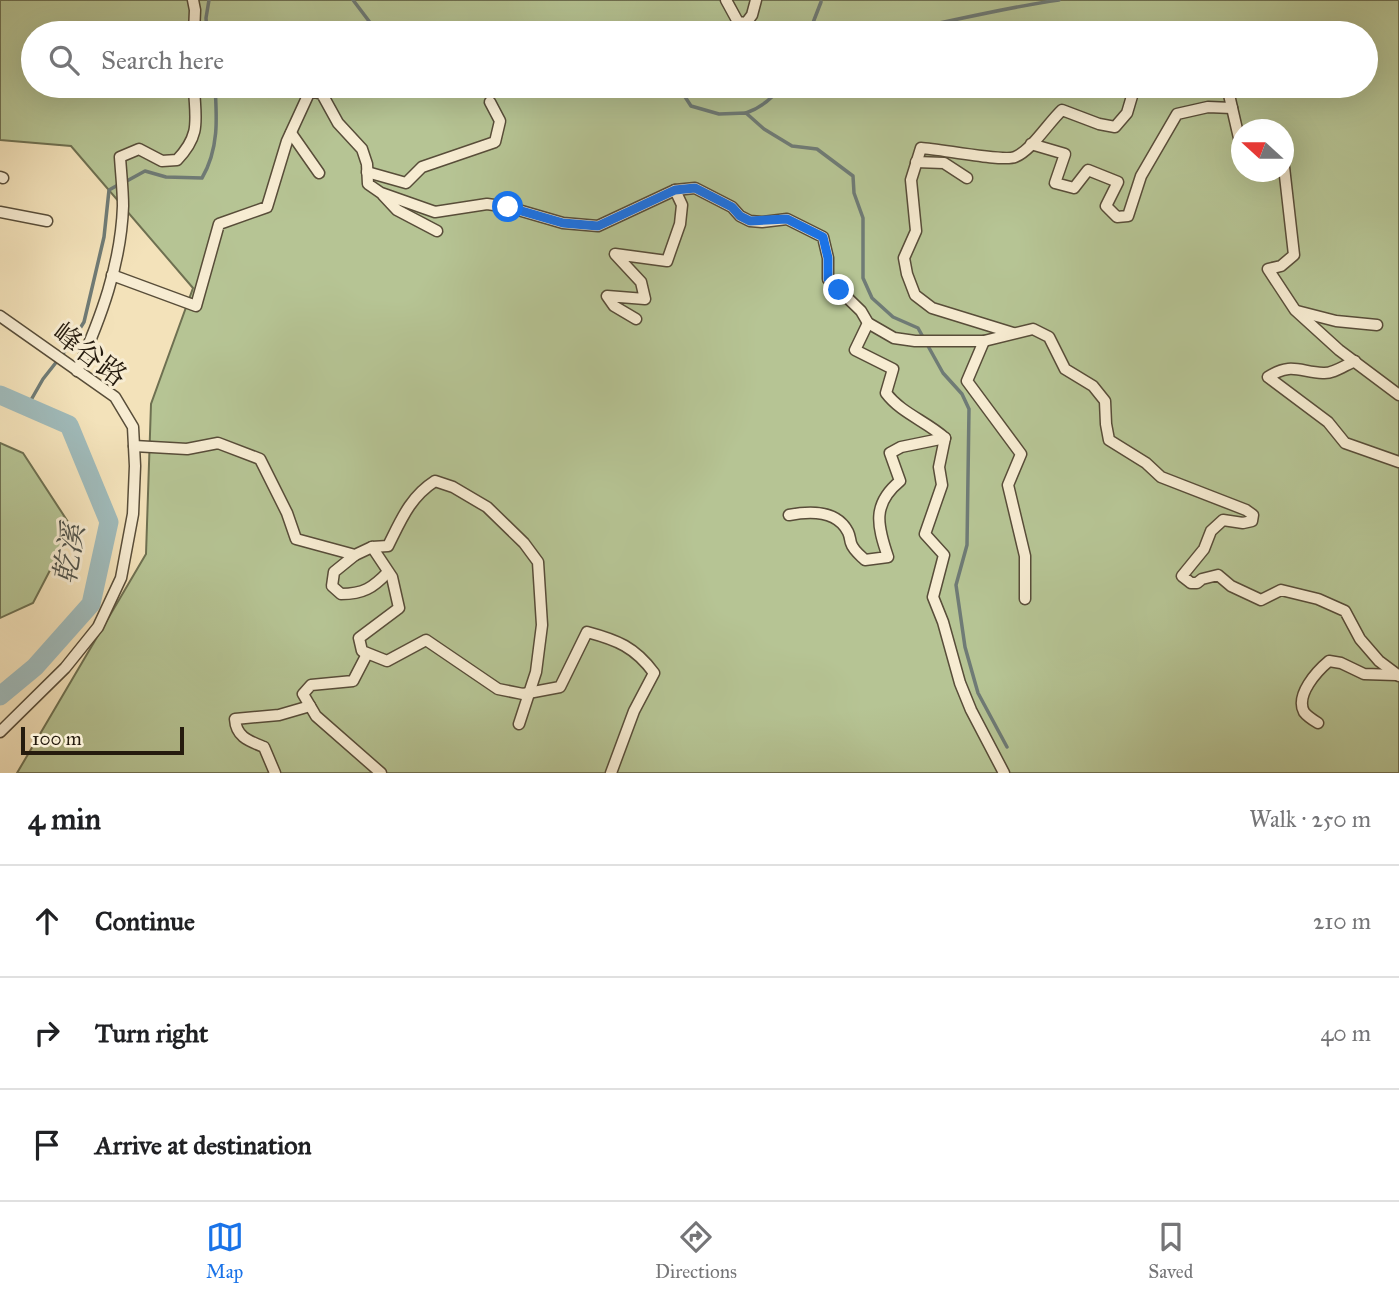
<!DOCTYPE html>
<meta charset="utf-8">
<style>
:root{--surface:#fff;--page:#f6f6f6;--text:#202124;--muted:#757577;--line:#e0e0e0;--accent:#1a73e8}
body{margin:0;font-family:"IM FELL Great Primer","Noto Serif TC",serif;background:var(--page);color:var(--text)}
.compass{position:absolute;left:1231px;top:119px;width:63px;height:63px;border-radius:50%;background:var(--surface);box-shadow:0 7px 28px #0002;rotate:291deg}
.scale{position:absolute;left:21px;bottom:18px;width:163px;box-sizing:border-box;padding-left:7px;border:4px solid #251b0e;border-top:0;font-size:19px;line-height:24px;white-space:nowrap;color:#251b0e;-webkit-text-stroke:5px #f7ecd2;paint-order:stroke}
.stop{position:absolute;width:21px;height:21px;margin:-16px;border:5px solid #1a73e8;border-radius:50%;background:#fff}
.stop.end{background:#1a73e8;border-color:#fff;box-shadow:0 2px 7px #0008}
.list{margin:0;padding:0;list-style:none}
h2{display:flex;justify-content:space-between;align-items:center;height:91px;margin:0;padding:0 28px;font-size:30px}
h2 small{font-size:23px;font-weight:400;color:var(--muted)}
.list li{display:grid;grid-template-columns:46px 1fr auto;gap:21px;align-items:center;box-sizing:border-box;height:112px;padding:0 28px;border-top:2px solid var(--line)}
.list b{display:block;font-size:26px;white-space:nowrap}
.list em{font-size:23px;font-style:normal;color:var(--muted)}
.icon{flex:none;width:38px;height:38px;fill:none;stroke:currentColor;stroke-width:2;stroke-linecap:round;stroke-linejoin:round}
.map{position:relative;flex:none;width:1399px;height:773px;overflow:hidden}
.search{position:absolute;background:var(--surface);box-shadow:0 7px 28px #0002;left:21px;right:21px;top:21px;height:77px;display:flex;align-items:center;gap:18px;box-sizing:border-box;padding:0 24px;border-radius:38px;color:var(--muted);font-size:26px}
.sheet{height:427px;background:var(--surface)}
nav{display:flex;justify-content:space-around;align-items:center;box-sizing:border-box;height:98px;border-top:2px solid var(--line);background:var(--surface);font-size:19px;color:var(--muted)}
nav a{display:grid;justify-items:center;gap:4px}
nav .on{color:var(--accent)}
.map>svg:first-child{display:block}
</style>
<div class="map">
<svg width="1399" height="773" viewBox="0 0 1399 773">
<rect width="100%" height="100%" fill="#f3e2ba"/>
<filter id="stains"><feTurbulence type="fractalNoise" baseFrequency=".00286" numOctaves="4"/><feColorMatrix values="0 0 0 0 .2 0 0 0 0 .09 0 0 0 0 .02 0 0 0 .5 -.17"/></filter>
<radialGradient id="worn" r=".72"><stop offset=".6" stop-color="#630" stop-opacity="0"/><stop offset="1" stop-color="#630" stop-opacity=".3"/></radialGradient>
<g fill="#b6c494" stroke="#6e7051" stroke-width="2" fill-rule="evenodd">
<path d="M0 0H1399V773H17L146 554 151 404 193 288 71 146 0 140ZM33 33H1366V86H33ZM1242 130H1284V172H1242Z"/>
<polygon points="0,443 23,453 72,528 33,603 0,618"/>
</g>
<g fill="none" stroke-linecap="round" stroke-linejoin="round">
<g stroke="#6f7b76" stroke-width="3.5">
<polyline points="353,0 378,33"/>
<polyline points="207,33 206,18 209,0"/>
<polyline points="637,33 644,26 655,33"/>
<polyline points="809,33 821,2"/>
<path d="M889 33C946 23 1001 8 1059 0"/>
<polyline points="532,86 546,89 592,89 598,86"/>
<polyline points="678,86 691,106 719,114 746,113 764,129 792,146 817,149 853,176 854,193 863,218 863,278 872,298 893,317 918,328 943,373 962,394 969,409 967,545 956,585 965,647 978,693 1007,747"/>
<path d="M746 113C760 108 772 99 781 86"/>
<path d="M125 182 145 171 166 177 202 178C219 149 217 118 215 86"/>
<polyline points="27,407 43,379 69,346 84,322 104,237 109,190 118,185"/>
</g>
<polyline stroke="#a0bbbb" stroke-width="19" points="0,395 69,425 109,522 91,604 35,667 0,696"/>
<defs>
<g id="minor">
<polyline points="193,0 195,10 194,33"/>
<polyline points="726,0 738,22 746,23 752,15 756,0"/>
<polyline points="1227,86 1239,138 1242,140"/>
<polyline points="291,133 319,173"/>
<polyline points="1031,144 1065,154 1055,183 1074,188 1088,170 1118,182 1106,206 1117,217 1128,216 1141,176 1177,114 1208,107 1232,108"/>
<polyline points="916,162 944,163 967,178"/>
<polyline points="1284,167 1294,255 1281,266 1268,269 1295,310 1339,350 1399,395"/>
<polyline points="367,172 406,183 422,167 495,142 500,121 490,102"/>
<polyline points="0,177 3,178"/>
<polyline points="383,195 397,210 437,231"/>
<polyline points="0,212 47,221"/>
<polyline points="112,275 196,306 219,224 267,207 287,141 310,91 322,94 338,123 362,149 367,164 368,184 381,193 435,212 487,204 508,207 563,223 598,226 675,190 695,188 732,207 740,216 750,221 762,222 787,219 823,237 828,258 828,279 861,311 868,323 894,338 915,341 984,341 1033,329 1049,337 1065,369 1093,386 1105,401 1106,424 1109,440 1146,463 1161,477 1246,510 1253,515 1252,521 1243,523 1223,520 1211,531 1204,549 1182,576 1191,583 1197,583 1202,579 1218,575 1231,586 1261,600 1281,590 1318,599 1345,611 1360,639 1379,661 1399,676"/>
<polyline points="1297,311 1336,321 1377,325"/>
<polyline points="0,316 115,397 133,427 135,466 133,514 121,578 98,627 65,668 0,732"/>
<polyline points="636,319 614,306 607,296 645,299 641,282 615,254 667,261 680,224 682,205 675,190"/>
<path d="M868 323 855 350 893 369 886 393C901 413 926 421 945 438L939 467 942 485 925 534 944 555 933 597 943 622 960 683 971 710 1004 773"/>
<path d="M1013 333 932 308 915 295 907 274 904 258 916 231 911 180 921 148C940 149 1003 162 1015 157 1032 150 1048 123 1062 110L1099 124 1115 127 1127 113 1135 86"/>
<polyline points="984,341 967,381 1021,454 1008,485 1025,556 1025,599"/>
<path d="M1355 361C1345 365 1333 374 1323 373 1300 372 1291 362 1268 377L1328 422 1345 443 1399 462"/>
<path d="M77 371C101 318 121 264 123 206 123 190 121 173 120 157L139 149 162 161 177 160C202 134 195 119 194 86"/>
<path d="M134 446 187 449 218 443 260 459 287 513 296 539 355 555 372 547 392 577 399 608 359 638 362 651 387 661 426 640 498 689 523 694 560 687 587 632C617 640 635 647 654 673L634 711 611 773"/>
<path d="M789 515C810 511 837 510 848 532 850 536 850 540 851 543 853 550 860 555 865 560L888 557C877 525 872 504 900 481L890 453 901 447 945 438"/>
<path d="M372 547 388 546C401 520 410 497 435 481L453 487 487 507 524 543 538 562 542 625 536 672 519 724"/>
<path d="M355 555 334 572 332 586 341 594C363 594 373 588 388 572"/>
<polyline points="367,654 353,681 311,685 303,694 316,716 381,773"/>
<path d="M1318 723C1313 720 1307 716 1304 712 1295 695 1317 671 1329 661L1341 663 1364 674 1396 675"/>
<path d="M275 773 264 747C249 741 236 737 235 719L279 715 310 706"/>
</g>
</defs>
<use href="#minor" stroke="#584d39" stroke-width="13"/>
<use href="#minor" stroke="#f7ecd2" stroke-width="10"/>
</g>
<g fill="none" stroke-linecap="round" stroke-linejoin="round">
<polyline stroke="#1a73e8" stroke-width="9" points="508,207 563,223 598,226 675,190 695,188 732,207 740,216 750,221 787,219 823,237 828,258 828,279 839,290"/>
</g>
<g text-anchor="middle" stroke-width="6" stroke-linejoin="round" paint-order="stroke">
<g font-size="28" fill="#251b0e" stroke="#f7ecd2">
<text transform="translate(90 354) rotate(37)" y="10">峰谷路</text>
</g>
<g font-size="30" font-style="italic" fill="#50534b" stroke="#f7ecd2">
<text transform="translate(69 554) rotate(-81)" y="10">乾溪</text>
</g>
</g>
<rect width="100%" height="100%" filter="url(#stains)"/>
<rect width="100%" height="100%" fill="url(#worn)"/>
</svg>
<svg class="compass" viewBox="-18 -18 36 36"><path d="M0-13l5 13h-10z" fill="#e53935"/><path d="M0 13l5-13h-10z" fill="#757577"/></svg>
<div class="scale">100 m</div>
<div class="stop" style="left:508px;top:207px"></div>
<div class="stop end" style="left:839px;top:290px"></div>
<div class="search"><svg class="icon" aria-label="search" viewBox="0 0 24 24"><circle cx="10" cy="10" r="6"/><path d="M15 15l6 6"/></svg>Search here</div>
</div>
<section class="sheet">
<h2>4 min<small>Walk · 250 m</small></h2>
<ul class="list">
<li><svg class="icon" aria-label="ahead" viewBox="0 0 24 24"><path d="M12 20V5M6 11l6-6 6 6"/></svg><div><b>Continue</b></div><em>210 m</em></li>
<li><svg class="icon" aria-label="right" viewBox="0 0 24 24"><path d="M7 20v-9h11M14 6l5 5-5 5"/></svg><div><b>Turn right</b></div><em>40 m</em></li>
<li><svg class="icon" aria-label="arrive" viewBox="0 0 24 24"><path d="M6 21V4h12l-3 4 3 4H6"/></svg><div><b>Arrive at destination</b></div></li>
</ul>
</section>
<nav>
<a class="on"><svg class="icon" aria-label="map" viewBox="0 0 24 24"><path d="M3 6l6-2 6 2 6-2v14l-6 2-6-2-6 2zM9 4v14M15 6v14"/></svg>Map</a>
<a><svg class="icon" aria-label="directions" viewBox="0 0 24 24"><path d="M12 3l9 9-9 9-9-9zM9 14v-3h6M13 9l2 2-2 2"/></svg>Directions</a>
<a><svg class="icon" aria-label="saved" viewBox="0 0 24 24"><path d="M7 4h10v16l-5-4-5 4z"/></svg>Saved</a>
</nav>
